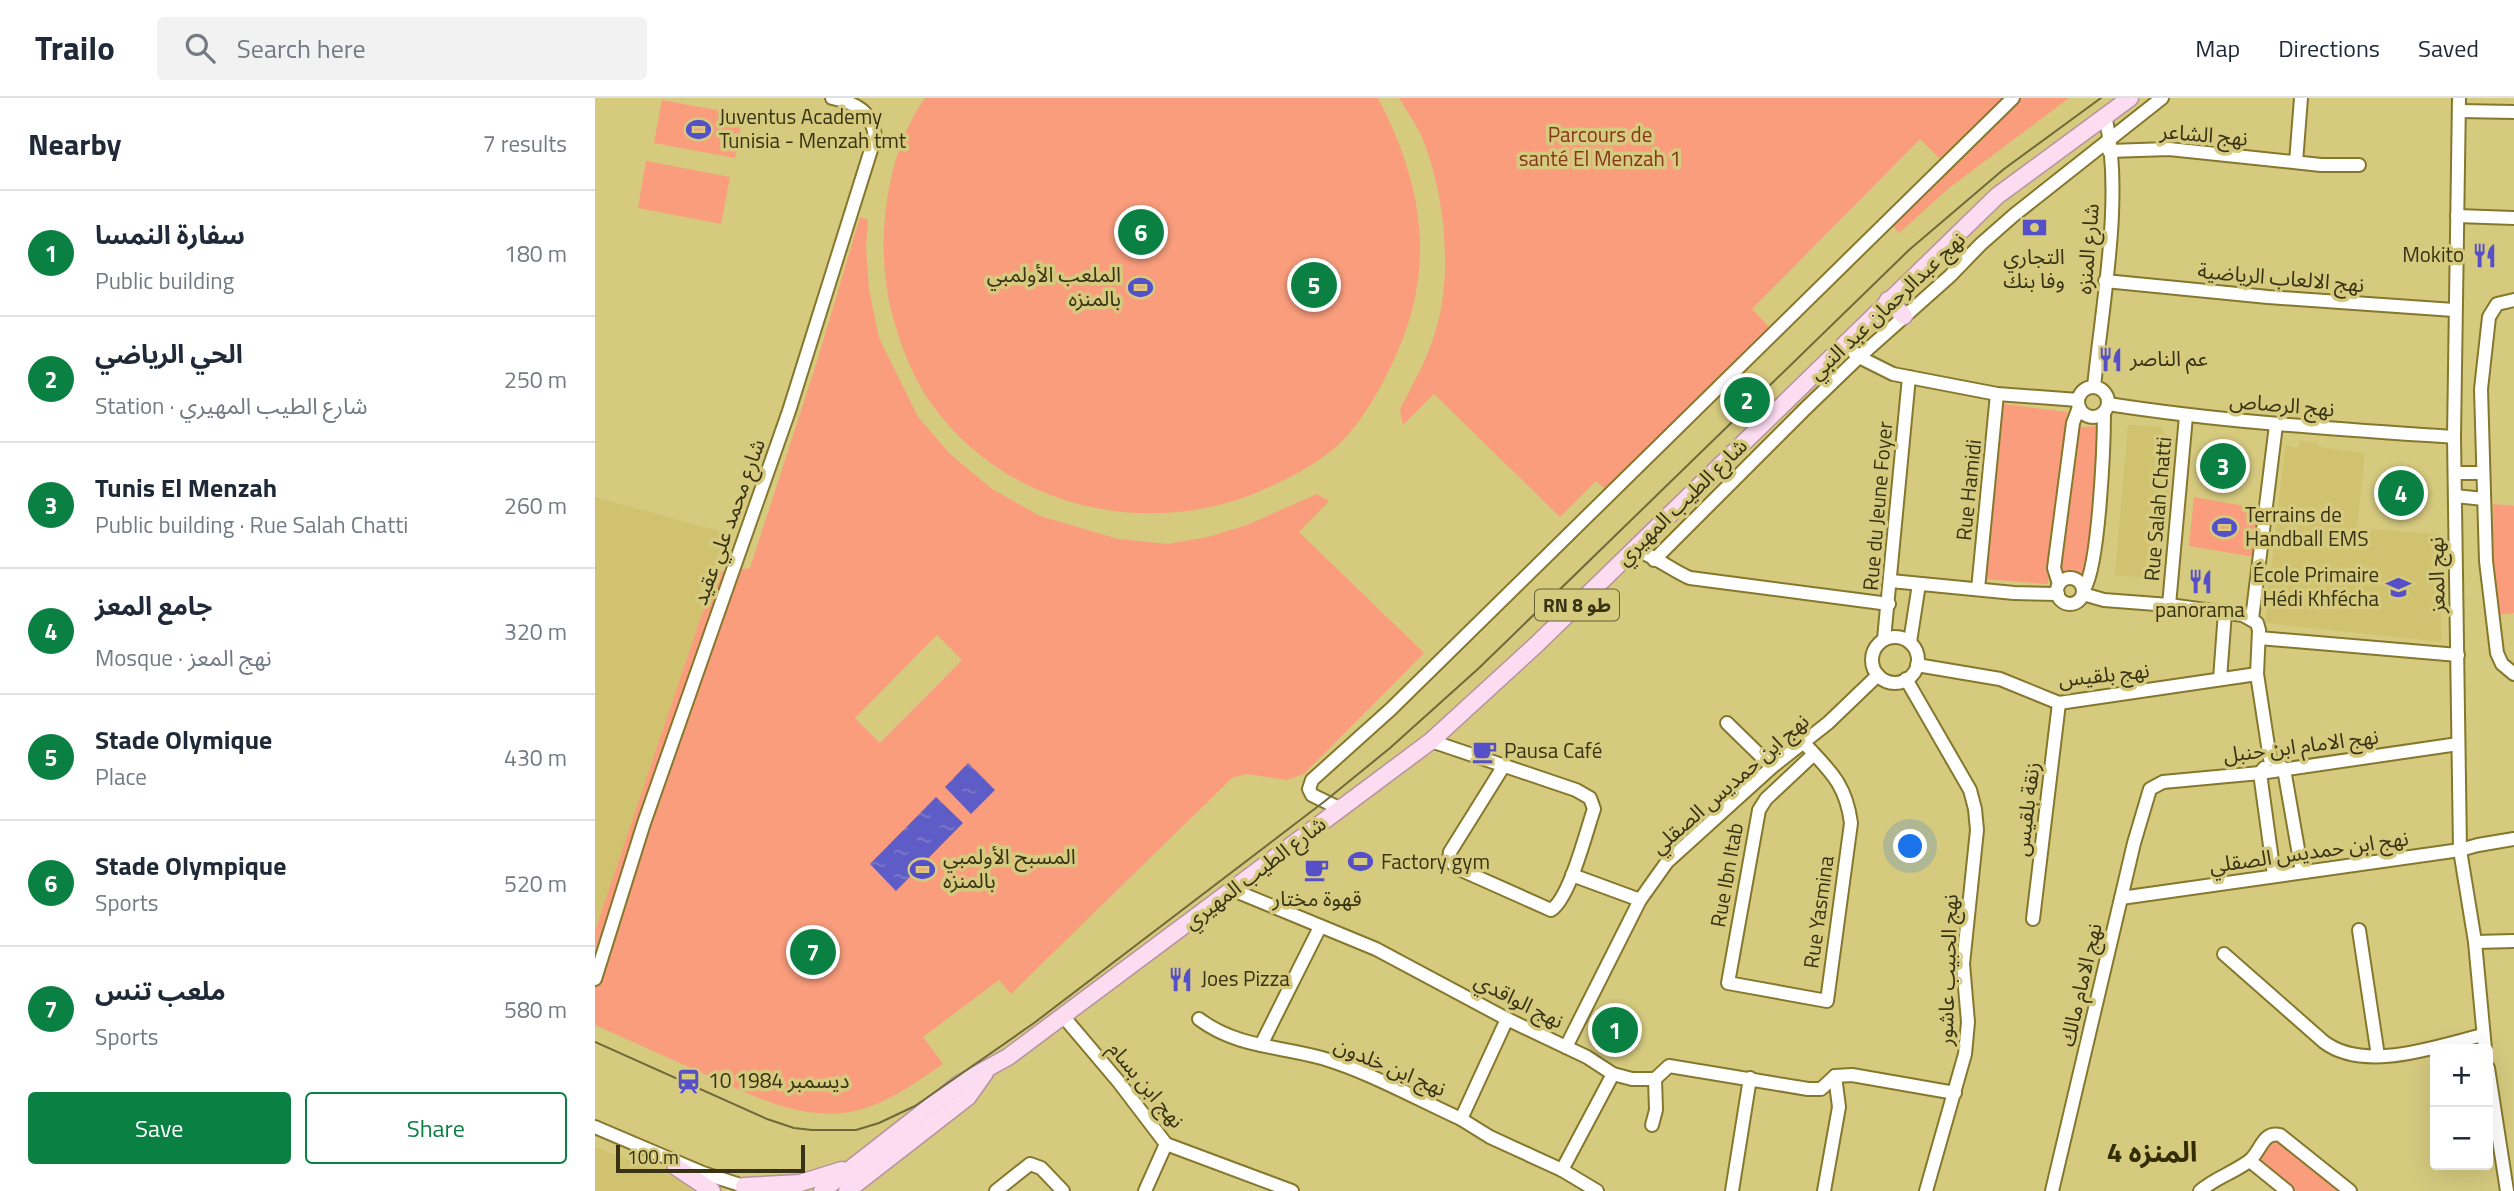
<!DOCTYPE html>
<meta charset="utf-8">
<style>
:root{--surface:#fff;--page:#f2f2f3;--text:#1f2937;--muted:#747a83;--line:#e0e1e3;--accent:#0b8043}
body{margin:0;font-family:"Titillium Web","Noto Sans Arabic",sans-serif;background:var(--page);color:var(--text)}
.controls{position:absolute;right:21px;bottom:21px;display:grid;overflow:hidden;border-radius:7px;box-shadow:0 7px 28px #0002}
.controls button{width:63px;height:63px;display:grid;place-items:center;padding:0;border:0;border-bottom:2px solid var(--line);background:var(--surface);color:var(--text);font:35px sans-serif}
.scale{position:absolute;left:21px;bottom:18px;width:189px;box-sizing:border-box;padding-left:7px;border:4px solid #383314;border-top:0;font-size:19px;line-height:24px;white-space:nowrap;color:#383314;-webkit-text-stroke:5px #d6ca7f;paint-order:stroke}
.you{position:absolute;left:1316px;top:749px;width:24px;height:24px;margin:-18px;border:5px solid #fff;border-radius:50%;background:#1a73e8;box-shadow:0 0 0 10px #1a73e833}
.badge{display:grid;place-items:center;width:46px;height:46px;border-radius:50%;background:var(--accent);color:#fff;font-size:23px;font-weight:700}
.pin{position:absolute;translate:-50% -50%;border:4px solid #fff;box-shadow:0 2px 7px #0006}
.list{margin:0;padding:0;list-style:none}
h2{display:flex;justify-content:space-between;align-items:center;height:91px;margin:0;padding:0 28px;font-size:30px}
h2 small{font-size:23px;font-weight:400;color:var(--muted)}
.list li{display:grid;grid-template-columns:46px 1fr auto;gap:21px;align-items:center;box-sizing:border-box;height:126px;padding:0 28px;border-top:2px solid var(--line)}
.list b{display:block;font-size:26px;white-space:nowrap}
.list p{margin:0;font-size:23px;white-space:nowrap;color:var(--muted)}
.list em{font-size:23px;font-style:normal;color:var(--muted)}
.actions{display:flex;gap:14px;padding:21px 28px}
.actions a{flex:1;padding:16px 0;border:2px solid var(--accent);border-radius:7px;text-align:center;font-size:24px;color:var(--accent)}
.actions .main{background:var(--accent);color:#fff}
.icon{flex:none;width:38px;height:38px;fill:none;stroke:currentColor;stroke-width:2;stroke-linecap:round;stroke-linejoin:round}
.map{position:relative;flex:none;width:1919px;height:1093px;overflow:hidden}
header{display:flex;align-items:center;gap:42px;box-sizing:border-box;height:98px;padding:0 35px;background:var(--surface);border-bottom:2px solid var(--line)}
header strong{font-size:33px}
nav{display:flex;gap:38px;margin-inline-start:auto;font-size:24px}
.search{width:490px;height:63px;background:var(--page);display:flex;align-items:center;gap:18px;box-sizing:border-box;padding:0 24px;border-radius:7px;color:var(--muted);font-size:26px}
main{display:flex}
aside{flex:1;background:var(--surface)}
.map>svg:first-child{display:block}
</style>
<header>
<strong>Trailo</strong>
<div class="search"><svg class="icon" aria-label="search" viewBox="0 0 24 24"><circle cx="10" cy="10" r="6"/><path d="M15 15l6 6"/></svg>Search here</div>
<nav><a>Map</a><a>Directions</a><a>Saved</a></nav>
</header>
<main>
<aside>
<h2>Nearby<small>7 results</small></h2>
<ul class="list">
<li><span class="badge">1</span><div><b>سفارة النمسا</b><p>Public building</p></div><em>180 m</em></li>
<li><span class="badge">2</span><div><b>الحي الرياضي</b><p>Station · شارع الطيب المهيري</p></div><em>250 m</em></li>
<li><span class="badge">3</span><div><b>Tunis El Menzah</b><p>Public building · Rue Salah Chatti</p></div><em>260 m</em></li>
<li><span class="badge">4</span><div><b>جامع المعز</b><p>Mosque · نهج المعز</p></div><em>320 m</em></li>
<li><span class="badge">5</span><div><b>Stade Olymique</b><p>Place</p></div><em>430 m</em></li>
<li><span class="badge">6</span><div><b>Stade Olympique</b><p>Sports</p></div><em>520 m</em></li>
<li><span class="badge">7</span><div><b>ملعب تنس</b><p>Sports</p></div><em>580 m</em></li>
</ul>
<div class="actions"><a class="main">Save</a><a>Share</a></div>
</aside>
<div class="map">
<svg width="1919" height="1093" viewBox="0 0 1919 1093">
<defs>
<pattern id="water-ripples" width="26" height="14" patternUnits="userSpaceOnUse" patternTransform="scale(1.75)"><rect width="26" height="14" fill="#5e5dc8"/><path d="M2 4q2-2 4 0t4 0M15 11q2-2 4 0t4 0" fill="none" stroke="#7c7bc3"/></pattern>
</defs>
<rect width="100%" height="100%" fill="#d6ca7f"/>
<g fill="#d0c26e">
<polygon points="1533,327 1566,329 1571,338 1580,341 1563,475 1554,473 1552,480 1520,477"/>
<polygon points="1705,343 1723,345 1723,349 1770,355 1762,430 1844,436 1847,544 1670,525 1690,348 1704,350"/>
<polygon points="0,399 134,436 0,833"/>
<polygon points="0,1049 81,1080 98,1093 0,1093"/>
</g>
<g fill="#f99d7d" fill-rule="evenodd">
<path d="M330 0H783C827 84 842 167 801 257 788 286 772 316 750 340 731 361 697 379 672 390 557 443 414 412 338 308 317 280 305 246 296 212 280 147 290 56 330 0Z"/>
<path d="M804 0H1474L1354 90 1304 135 1298 128 1354 70 1325 41 1157 211 1174 229 1010 391 1001 383 965 419 839 296 808 327 805 311C819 284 834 258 842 228 858 171 849 91 826 37 820 24 811 12 804 0Z"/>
<polygon points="67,2 148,17 140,60 59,45"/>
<polygon points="51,63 135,79 126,126 43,110"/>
<path d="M265 119 273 122 271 149 274 191 284 240 323 319 355 356 397 391 445 418 523 441 573 446 613 439 652 427 722 396 734 403 704 434 829 555 709 676 692 682 651 676 637 680 416 896 404 882 328 939 348 966C319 986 285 1011 248 1015 197 1020 152 995 107 975 71 959 36 943 0 927V833L121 474 155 470 223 260ZM342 537 367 562 285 645 260 620Z"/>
<polygon points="1409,306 1472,314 1453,486 1390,481"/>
<path d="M1480 324 1487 329 1507 328 1489 485C1481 476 1474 476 1463 480Z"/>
<polygon points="1599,399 1666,411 1659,459 1594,448"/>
<polygon points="1898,406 1919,408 1919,515 1904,517 1897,465"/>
<polygon points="1682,1043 1742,1093 1698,1093 1668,1068 1665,1056 1674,1044"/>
</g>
<g fill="url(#water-ripples)">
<polygon points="373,665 400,692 376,716 350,689"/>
<polygon points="341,699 368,725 301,793 275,766"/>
</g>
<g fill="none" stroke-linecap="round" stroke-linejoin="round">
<defs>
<g id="minor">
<polyline points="1864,0 1859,339 1865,752 1880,844 1890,951"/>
<polyline points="1864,13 1919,14"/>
<polyline points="1514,53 1574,51 1726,67 1764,67"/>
<polyline points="1701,64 1706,0"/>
<polyline points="1862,118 1919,120"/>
<polyline points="1510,183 1673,199 1859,212"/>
<polyline points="1919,202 1902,206 1894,219 1886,291 1891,463 1902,555 1907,566 1919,576"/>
<polyline points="1249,245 1264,259 1298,276 1402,296 1483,302"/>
<path d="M1499 289C1507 206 1529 98 1510 18"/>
<circle cx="1498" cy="304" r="15"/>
<path d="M1513 306C1628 324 1743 331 1859 339"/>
<polyline points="1860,375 1888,375"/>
<polyline points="1860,398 1889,401"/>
<path d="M1038 452C1054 454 1078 473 1095 480L1294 506"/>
<polyline points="1059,462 1211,310 1264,259 1355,178 1386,146 1419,117 1567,0"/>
<circle cx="1475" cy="493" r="13"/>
<polyline points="1296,483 1419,495 1463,496"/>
<polyline points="1464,486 1459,470 1478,325 1484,309"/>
<polyline points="1383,491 1402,296"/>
<path d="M1489 491C1504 469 1509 346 1509 314"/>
<polyline points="1488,496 1509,502 1574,507 1648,517 1662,525 1664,532 1662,576 1675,661"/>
<polyline points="1574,507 1591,318"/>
<polyline points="1657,521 1681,327"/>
<circle cx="1300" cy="562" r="23"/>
<polyline points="1664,540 1863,557"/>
<polyline points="1289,541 1314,279"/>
<polyline points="1315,544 1324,486"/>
<polyline points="1322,567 1405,581 1464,605 1662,576"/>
<polyline points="1311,581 1375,692 1380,711 1382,732 1368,866 1373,924 1370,956 1331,1093"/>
<polyline points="1625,581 1630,514"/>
<polyline points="1132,625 1177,669"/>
<path d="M836 643 981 692 995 700 999 711C991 734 975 800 956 812L864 771 854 762 855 754 908 669"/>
<path d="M1209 645C1235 673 1251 686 1256 725L1232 903 1133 885 1164 712 1171 701 1219 656"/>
<polyline points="1683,666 1689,671 1707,774"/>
<polyline points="1669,670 1665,675 1679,777"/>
<polyline points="746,711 717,697 714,691 717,682 796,611 1418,0"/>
<polyline points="977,777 1045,802"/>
<polyline points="638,792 781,851 912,921 992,959 1018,976 1037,981 1060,981 1074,968 1213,991 1226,991 1240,978 1257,977 1360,995"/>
<polyline points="1526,800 1865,752 1883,747 1919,741"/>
<polyline points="1438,821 1464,605"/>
<polyline points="1764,832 1783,958"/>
<polyline points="1880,844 1919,843"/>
<path d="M1629 856 1729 944C1770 975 1842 948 1888 937"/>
<path d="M0 881 49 725 194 313 280 39C277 13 261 5 237 0"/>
<polyline points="468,918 523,983 571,1046 697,1093"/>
<path d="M604 921C641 949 684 948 727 960 774 974 820 1000 866 1021L912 921"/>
<polyline points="666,947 725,829"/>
<polyline points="971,949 1045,802 1072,764 1177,669 1233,625 1283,577"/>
<polyline points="1893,970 1912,1093"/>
<polyline points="866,1021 895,1039 967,1072"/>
<polyline points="1057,1027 1061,1012 1060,981"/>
<polyline points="0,1029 108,1075 158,1091"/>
<polyline points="1655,1063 1692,1093"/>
<polyline points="401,1093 435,1066 446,1070 468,1093"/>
<polyline points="550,1093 571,1046"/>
<polyline points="1002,1093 967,1072 1018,976"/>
<polyline points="1137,1093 1155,980"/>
<polyline points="1229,1093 1244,1009 1240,978"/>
<polyline points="1457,1093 1539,745 1555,691 1568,684 1665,675 1863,646"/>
<path d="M1605 1093C1620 1080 1638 1075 1654 1063 1666 1054 1667 1033 1685 1037L1755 1093"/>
</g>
<g id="major">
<polyline points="1293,202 1309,218"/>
<polyline points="81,1069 117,1093"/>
<polyline points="149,1088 205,1085 247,1072"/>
<polyline points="227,1093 364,986 413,959 836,643 942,546 1402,98 1535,0"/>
<polyline points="252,1093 373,999 390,975"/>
</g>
</defs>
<use href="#minor" stroke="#85782d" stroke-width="16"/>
<use href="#major" stroke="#b5929d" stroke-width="19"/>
<use href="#minor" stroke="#fff" stroke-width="12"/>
<use href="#major" stroke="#fbdcf1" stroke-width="16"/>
<polyline stroke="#70693a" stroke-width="2" points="0,944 172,1021 199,1030 217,1032 261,1032 284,1025 320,1008 439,925 730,703 795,650 884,570 1314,152 1409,71 1506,0"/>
</g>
<defs>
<symbol id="stadium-bare" viewBox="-9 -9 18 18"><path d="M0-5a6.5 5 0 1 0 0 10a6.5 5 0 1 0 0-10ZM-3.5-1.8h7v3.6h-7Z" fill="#5550c8" stroke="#d6ca7f" stroke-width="2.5" paint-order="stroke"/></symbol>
<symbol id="bank-bare" viewBox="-9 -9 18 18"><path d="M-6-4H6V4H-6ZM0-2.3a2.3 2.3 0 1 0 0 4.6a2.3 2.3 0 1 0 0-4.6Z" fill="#5550c8" stroke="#d6ca7f" stroke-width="2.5" paint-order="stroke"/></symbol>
<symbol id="restaurant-bare" viewBox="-9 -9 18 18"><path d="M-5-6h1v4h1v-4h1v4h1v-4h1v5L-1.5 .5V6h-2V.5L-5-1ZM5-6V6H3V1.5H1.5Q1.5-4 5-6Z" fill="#5550c8" stroke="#d6ca7f" stroke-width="2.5" paint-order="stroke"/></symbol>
<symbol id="school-bare" viewBox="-9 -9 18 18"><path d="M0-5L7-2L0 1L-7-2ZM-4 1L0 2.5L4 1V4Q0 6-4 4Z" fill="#5550c8" stroke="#d6ca7f" stroke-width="2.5" paint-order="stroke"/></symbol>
<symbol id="cafe-bare" viewBox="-9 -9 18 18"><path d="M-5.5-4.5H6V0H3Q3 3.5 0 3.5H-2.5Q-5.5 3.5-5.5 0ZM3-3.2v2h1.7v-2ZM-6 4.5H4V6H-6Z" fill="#5550c8" stroke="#d6ca7f" stroke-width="2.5" paint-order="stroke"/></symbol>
<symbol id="station-bare" viewBox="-9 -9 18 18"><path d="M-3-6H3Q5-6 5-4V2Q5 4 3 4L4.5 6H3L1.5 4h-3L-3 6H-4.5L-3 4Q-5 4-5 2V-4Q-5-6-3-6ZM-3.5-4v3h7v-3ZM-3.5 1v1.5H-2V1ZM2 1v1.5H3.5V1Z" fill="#5550c8" stroke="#d6ca7f" stroke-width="2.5" paint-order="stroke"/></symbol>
</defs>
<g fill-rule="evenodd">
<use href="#stadium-bare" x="86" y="14" width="35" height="35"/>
<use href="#bank-bare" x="1422" y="112" width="35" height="35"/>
<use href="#restaurant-bare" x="1872" y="140" width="35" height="35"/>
<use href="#stadium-bare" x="528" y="172" width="35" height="35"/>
<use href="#restaurant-bare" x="1498" y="244" width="35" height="35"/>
<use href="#stadium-bare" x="1612" y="412" width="35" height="35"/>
<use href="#restaurant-bare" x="1588" y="466" width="35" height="35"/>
<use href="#school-bare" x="1786" y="472" width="35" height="35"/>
<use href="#cafe-bare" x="872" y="636" width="35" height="35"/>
<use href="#stadium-bare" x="748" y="746" width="35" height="35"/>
<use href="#stadium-bare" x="310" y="754" width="35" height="35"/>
<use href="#cafe-bare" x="704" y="754" width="35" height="35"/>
<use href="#restaurant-bare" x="568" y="864" width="35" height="35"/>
<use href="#station-bare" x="76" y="966" width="35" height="35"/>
</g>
<g text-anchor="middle" stroke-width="7" stroke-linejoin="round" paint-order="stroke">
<rect fill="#d6ca7f" stroke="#676034" stroke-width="2" x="940" y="491.5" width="84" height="31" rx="5"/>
<g font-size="19" font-weight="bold" fill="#383314">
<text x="982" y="514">RN 8 طو</text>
</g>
<g font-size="21" fill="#383314" stroke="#d6ca7f" text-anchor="start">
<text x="124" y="26">Juventus Academy<tspan x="124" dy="24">Tunisia - Menzah tmt</tspan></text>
<text x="1869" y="164" text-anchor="end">Mokito</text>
<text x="1439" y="166" text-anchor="middle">التجاري<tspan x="1439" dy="24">وفا بنك</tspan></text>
<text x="526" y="184" text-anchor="end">الملعب الأولمبي<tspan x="526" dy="24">بالمنزه</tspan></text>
<text x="1535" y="268">عم الناصر</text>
<text x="1650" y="424">Terrains de<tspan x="1650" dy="24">Handball EMS</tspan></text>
<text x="1784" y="484" text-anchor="end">École Primaire<tspan x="1784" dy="24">Hédi Khfécha</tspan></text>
<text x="1605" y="519" text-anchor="middle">panorama</text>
<text x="909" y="660">Pausa Café</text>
<text x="348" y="766">المسبح الأولمبي<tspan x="348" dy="24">بالمنزه</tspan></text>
<text x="786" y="771">Factory gym</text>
<text x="722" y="808" text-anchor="middle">قهوة مختار</text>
<text x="606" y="888">Joes Pizza</text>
<text x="113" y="990">10 ديسمبر 1984</text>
</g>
<g font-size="21" fill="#86371a" stroke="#d6ca7f">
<text x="1005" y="44">Parcours de<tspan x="1005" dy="24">santé El Menzah 1</tspan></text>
</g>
<g font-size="21" fill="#383314" stroke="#d6ca7f">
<text transform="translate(1609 37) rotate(5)" y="7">نهج الشاعر</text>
<text transform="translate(1493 151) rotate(-85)" y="7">شارع المنزه</text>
<text transform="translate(1686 180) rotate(5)" y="7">نهج الالعاب الرياضية</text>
<text transform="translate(1292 208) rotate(-43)" y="7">نهج عبدالرحمان عبد النبي</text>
<text transform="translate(1687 307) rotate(5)" y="7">نهج الرصاص</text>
<text transform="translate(1374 392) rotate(-84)" y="7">Rue Hamidi</text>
<text transform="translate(1087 404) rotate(-44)" y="7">شارع الطيب المهيري</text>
<text transform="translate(1283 408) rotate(-85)" y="7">Rue du Jeune Foyer</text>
<text transform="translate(1563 411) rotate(-85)" y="7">Rue Salah Chatti</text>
<text transform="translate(134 424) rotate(-70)" y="7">شارع محمد علي عقيد</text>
<text transform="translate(1842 477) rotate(-91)" y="7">نهج المعز</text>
<text transform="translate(1509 577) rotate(-6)" y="7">نهج بلقيس</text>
<text transform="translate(1706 648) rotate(-7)" y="7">نهج الامام ابن حنبل</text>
<text transform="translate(1135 686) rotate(-41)" y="7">نهج ابن حمديس الصقلي</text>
<text transform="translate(1432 711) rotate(-83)" y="7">زنقة بلقيس</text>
<text transform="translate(1714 754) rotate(-8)" y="7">نهج ابن حمديس الصقلي</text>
<text transform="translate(660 775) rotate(-37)" y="7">شارع الطيب المهيري</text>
<text transform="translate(1132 777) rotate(-80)" y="7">Rue Ibn Itab</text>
<text transform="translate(1224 814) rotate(-82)" y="7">Rue Yasmina</text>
<text transform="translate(1353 872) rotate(-88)" y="7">نهج الحبيب عاشور</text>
<text transform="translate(1486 887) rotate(-77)" y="7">نهج الامام مالك</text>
<text transform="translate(924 903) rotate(27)" y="7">نهج الواقدي</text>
<text transform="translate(795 969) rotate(23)" y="7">نهج ابن خلدون</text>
<text transform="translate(551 987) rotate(50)" y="7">نهج ابن بسام</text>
</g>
<g font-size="28" font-weight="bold" fill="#342e04" stroke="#d6ca7f">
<text x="1557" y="1064">المنزه 4</text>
</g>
</g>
</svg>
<div class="controls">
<button>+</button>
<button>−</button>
</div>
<div class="scale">100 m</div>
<div class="you"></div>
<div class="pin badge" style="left:1020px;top:932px">1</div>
<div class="pin badge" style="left:1152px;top:302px">2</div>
<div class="pin badge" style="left:1628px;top:368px">3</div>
<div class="pin badge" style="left:1806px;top:395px">4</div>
<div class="pin badge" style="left:719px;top:187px">5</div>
<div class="pin badge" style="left:546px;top:134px">6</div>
<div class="pin badge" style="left:218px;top:854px">7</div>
</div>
</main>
